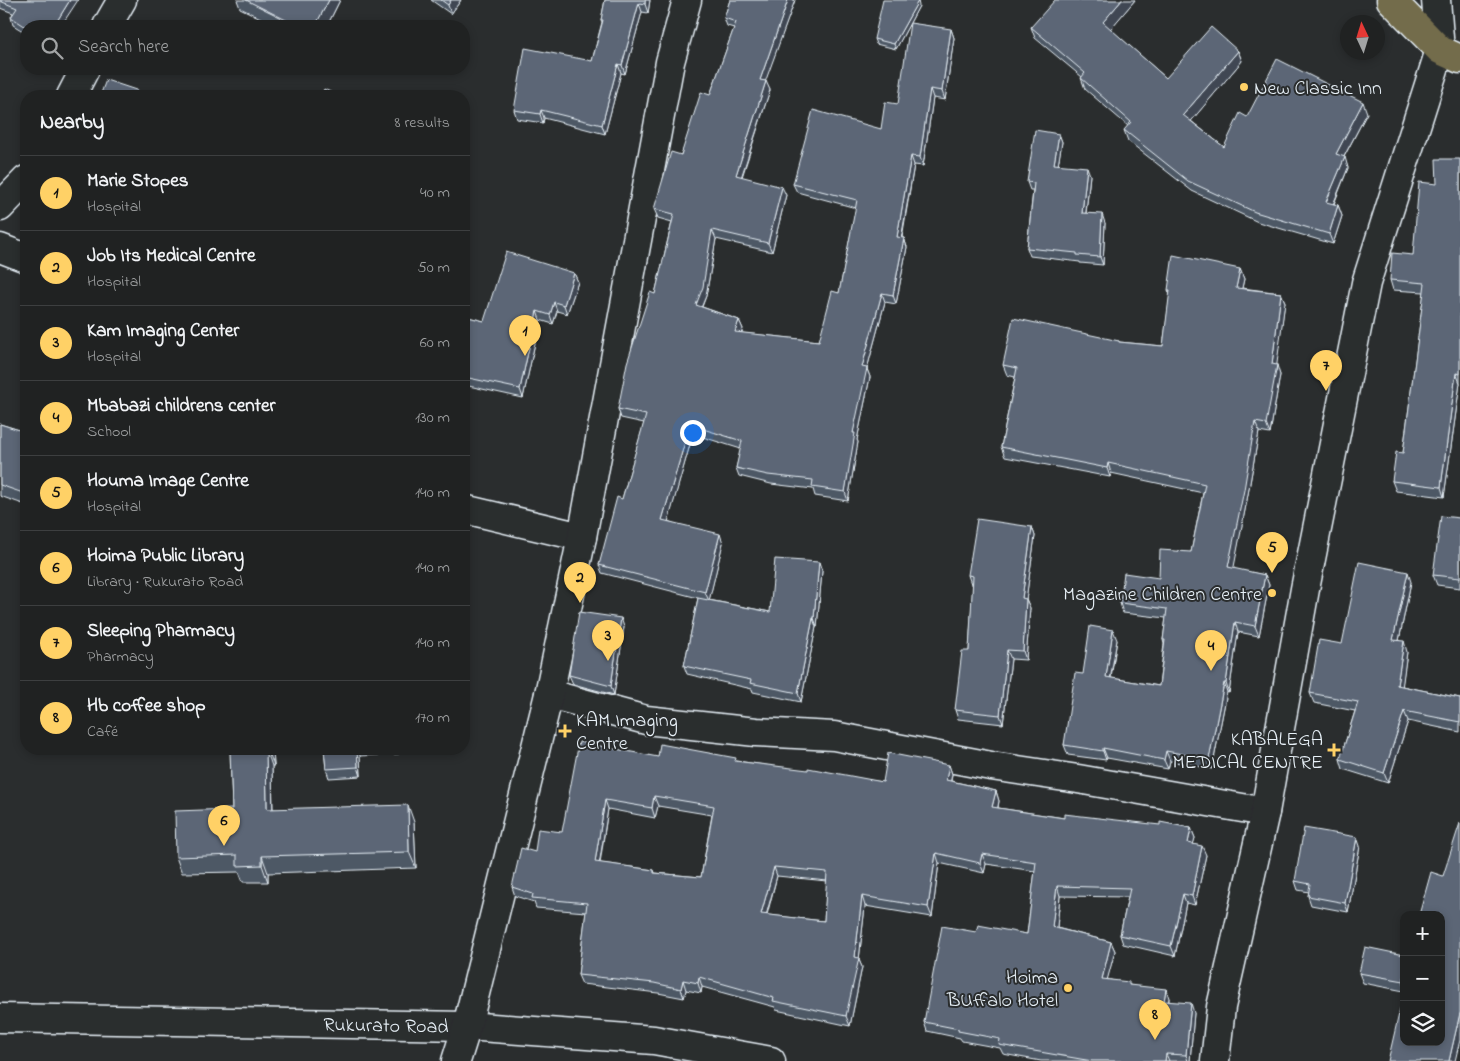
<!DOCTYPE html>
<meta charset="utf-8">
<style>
:root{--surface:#202222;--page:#282a2a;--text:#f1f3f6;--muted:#a2a4a5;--line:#3d3f40;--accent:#ffd166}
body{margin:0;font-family:"Indie Flower",sans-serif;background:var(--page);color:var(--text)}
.controls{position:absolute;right:15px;bottom:15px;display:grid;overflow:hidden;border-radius:10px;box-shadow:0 2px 8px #0003}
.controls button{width:45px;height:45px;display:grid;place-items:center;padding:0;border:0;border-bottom:1px solid var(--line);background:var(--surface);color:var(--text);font:25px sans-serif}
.compass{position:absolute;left:1340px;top:15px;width:45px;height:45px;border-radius:50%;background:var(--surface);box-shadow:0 2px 8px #0003;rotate:356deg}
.you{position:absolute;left:692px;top:432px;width:18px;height:18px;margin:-12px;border:4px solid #fff;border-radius:50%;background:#1a73e8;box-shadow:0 0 0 8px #1a73e833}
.badge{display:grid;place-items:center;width:32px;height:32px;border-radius:50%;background:var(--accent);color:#111;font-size:16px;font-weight:700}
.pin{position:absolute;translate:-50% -41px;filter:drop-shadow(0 1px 2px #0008)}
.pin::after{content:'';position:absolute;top:26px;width:18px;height:15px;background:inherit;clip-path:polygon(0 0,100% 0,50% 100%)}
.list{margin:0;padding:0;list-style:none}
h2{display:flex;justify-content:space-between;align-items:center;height:65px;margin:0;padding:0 20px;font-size:21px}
h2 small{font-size:16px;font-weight:400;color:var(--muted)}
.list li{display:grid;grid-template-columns:32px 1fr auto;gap:15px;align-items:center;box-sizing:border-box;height:75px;padding:0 20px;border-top:1px solid var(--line)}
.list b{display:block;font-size:19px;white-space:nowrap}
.list p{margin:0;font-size:16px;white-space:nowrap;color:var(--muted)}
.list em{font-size:16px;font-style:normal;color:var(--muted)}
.icon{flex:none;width:28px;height:28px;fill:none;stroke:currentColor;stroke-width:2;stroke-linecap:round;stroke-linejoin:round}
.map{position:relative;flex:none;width:1460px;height:1061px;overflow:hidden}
.search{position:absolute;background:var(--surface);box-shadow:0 2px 8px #0003;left:20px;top:20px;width:450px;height:55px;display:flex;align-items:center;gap:12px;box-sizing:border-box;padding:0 18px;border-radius:20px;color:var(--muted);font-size:19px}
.panel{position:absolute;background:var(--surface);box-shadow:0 2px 8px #0003;left:20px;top:90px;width:450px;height:665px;border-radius:20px}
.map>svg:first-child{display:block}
</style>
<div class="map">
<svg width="1460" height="1061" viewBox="0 0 1460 1061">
<rect width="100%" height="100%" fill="#2a2d2e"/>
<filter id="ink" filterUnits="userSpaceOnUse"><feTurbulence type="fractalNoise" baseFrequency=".02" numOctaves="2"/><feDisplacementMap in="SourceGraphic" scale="10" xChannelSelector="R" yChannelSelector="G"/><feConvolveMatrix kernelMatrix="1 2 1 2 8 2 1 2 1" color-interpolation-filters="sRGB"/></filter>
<g filter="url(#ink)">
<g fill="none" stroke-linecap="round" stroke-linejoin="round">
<defs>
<g id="minor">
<polyline points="107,26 122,0"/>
<polyline points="71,96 85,69"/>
<polyline points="0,207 26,180"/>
<polyline points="0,248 26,258"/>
<polyline points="464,509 582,537"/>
<polyline points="549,694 646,720 756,732 834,736 991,766 1078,779 1265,812"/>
<path id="s1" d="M0 1018 467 1026 654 1040 771 1061"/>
<polyline points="456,1061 467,1026 549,694 582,537 670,62 687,0"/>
<polyline points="1215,1061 1221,1007 1265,812 1305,589 1366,283 1440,50 1436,0"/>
</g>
<polyline id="major" points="1391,0 1440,50 1460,59"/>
</defs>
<use href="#minor" stroke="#e8f1f8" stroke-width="31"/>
<use href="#major" stroke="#e8f1f8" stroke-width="31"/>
<use href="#minor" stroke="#2a2d2e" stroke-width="28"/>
<use href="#major" stroke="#736c4b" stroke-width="28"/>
</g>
<g fill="#4e5865" stroke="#e8f1f8" fill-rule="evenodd">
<polygon points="0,0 78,0 26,26 26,33 13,25 11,17 13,13 0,8"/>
<polygon points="237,0 340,0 327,26 277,26 240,8"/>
<polygon points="431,0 461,0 451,14"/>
<polygon points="605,0 650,0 648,13 642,12 625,74 621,73 605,134 544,118 543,123 517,119 514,110 592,61 602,22 601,20"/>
<polygon points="730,0 795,0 765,81 770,90 742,177 786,195 772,252 716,239 706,296 702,307 739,320 743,329 741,333 819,341 839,293 856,208 797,192 793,184 881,129 898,104 951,29 954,38 945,100 933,98 923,166 914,165 902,238 904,238 907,247 896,304 885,302 867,369 870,377 857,440 858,442 848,501 815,496 813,489 771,484 739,476 736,468 741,449 693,434 668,521 723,543 709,600 770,612 822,571 817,627 816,627 801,702 753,692 752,689 687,674 684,666 698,598 602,573 599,565 622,499 644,423 621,418 618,409 655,294 672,222 658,218 654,209 710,95 734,28 727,26 724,18"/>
<polygon points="1135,0 1110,29 1166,78 1238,51 1242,61 1191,121 1224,147 1247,117 1367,113 1344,157 1348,168 1334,204 1338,205 1342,216 1333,244 1258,222 1192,191 1128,141 1124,130 1128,126 1085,89 1081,78 1082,77 1035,38 1031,27"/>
<polygon points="919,6 896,49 876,44 874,39"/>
<polygon points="1059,134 1062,142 1058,164 1090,175 1086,214 1105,223 1103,265 1080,263 1080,262 1030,256 1027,248 1033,190 1030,190 1027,182"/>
<polygon points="1460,159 1460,383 1444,497 1396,491 1392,481 1403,453 1424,292 1393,290 1390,280 1413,255 1437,184"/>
<polygon points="1240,269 1244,279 1242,288 1281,293 1285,302 1276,365 1280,375 1270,434 1259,432 1247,500 1233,569 1265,575 1269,585 1259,636 1238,632 1229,693 1227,692 1212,769 1170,761 1168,769 1107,758 1106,760 1068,755 1064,745 1083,674 1117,640 1111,678 1159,686 1164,644 1163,640 1166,618 1123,613 1120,603 1159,578 1191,552 1203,493 1111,473 1110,477 1005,457 1001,447 1015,377 1007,375 1003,365 1119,341 1119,342 1163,346 1170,295 1168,290"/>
<polygon points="574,273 578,282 567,314 557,311 553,324 540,320 523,398 464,385 464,316 484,321"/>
<polygon points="0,424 26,432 26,505 0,496"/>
<polygon points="1460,518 1460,588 1437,585 1433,575"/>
<polygon points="1032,527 1035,536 1026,599 1030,608 1026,660 1011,659 1003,724 958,719 955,710 969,651 973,584 971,584 968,575"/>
<polygon points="1411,582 1399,641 1407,652 1402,686 1460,698 1460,732 1408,721 1388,783 1343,769 1340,759 1355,711 1314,703 1310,693 1342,644"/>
<polygon points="624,627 614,695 573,684 569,675"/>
<polygon points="230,749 273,749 274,766 272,766 273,809 414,822 416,868 268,873 268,882 243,882 239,872 182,873 176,857 232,809"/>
<polygon points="324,749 398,749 399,754 360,756 361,776 329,778 326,769"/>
<path d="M658 757 737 761 883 782 949 765 952 774 951 781 996 791 999 801 998 808 1064 818 1191 828 1195 838 1193 844 1206 855 1195 905 1186 903 1175 956 1123 944 1120 935 1128 897 1060 896 1057 928 1111 942 1115 951 1107 979 1130 985 1169 998V1002L1194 1013 1190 1061H1041L1003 1054 1000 1048 962 1041 960 1038 927 1031 924 1022 976 932 1027 934 1035 871 986 864 984 873 939 863 932 917 865 906 859 960 862 967 850 1026 776 1010 775 1007 702 987 701 993 686 990 684 998 658 993 582 984 578 975 586 912 536 908 534 902 515 896 512 887 535 852 562 832ZM658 806 712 815 701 877 655 873 654 870 600 863 608 809 655 818ZM777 876 827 881 824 921 767 915Z"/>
<polygon points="1360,846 1348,912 1311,905 1308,896 1309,892 1298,890 1295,881"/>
<polygon points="1404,955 1404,991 1363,983 1359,973"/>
</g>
<g fill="#404753" stroke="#e8f1f8">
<polygon points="70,0 78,0 61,26 54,26"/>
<polygon points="329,0 340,0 327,26 315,26"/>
<polygon points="451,0 461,0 451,14 448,5"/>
<polygon points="645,0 650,0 648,13 645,4"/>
<polygon points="788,0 795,0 763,88 760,80"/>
<polygon points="1122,0 1135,0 1107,33 1103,22"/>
<polygon points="918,1 919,6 896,49 894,44"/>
<polygon points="639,3 642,12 625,74 622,65"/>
<polygon points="951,29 954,38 945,100 942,91"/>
<polygon points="1238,51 1242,61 1187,126 1183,115"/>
<polygon points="618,64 621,73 605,134 602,125"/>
<polygon points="766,81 770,90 739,184 736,175"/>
<polygon points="930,89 933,98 923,166 920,157"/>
<polygon points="139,91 141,96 137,96"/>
<polygon points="1363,102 1367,113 1340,164 1336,154"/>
<polygon points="541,110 544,118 543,123 540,114"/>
<polygon points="1059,134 1062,142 1057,172 1054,164"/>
<polygon points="911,156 914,165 900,245 897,237"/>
<polygon points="1345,157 1348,168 1330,212 1326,202"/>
<polygon points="1087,167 1090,175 1085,221 1082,213"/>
<polygon points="782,187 786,195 772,252 768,243"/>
<polygon points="1338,205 1342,216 1333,244 1329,234"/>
<polygon points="1102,214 1105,223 1103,265 1100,257"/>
<polygon points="712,230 716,239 706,296 699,313 696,305"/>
<polygon points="904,238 907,247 896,304 893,295"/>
<polygon points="1240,269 1244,279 1240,297 1236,288"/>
<polygon points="574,273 578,282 567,314 564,305"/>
<polygon points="882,293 885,302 867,369 870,377 857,440 858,442 848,501 845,492 862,367"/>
<polygon points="1281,293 1285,302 1276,371 1277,365 1280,375 1270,434 1266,424 1272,364"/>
<polygon points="554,302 557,311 553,324 550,315"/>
<polygon points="537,311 540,320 523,398 520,389"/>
<polygon points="739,320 743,329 738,341 735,332"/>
<polygon points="1456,373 1460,383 1444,497 1441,487"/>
<polygon points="1255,422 1259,432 1247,500 1232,577 1228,567"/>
<polygon points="690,425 693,434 666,529 662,520"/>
<polygon points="1108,463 1111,473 1110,477 1107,468"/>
<polygon points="1032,527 1035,536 1025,607 1022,598"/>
<polygon points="720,534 723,543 709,601 705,592"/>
<polygon points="819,562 822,571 817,627 814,618"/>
<polygon points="1408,572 1411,582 1397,650 1393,640"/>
<polygon points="1265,575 1269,585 1259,636 1255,626"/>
<polygon points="1026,599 1030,608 1026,660 1023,651"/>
<polygon points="621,618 624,627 614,695 611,686"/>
<polygon points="813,618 816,627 801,702 798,693"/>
<polygon points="1235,622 1238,632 1229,693 1226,683"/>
<polygon points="1113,630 1117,640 1109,686 1106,677"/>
<polygon points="1404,641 1407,652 1401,696 1397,685"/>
<polygon points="1007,650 1011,659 1003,724 1000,715"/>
<polygon points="1224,683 1227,692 1212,769 1209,759"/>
<polygon points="1404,711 1408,721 1388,783 1384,773"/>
<polygon points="1103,748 1107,758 1106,760 1103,751"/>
<polygon points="266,749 272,766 273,826 267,809"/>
<polygon points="268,749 273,749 274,766"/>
<polygon points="357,749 360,756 361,776 358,767"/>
<polygon points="1166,751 1170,761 1168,769 1164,760"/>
<polygon points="949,765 952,774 949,790 946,780"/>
<polygon points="996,791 999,801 996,817 992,807"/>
<polygon points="654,796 658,806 655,818 652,808"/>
<polygon points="605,800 608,809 598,872 595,862"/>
<polygon points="408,805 414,822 416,868 409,852"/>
<polygon points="1191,828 1195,838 1191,852 1188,843"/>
<polygon points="1357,837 1360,846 1348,912 1345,903"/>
<polygon points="1202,846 1206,855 1195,905 1192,896"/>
<polygon points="936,853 939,863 932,917 928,907"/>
<polygon points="982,854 986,864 984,873 980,863"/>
<polygon points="262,856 268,873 268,882 262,865"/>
<polygon points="774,867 777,876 764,923 761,914"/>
<polygon points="1057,886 1060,896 1056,937 1052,927"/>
<polygon points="1183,894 1186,903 1175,956 1171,946"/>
<polygon points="862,896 865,906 859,960 862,967 850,1026 846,1016 855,957"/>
<polygon points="1111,942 1115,951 1105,988 1102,979"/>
<polygon points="699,977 702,987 701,993 698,983"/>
<polygon points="683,980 686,990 684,998 681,989"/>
<polygon points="1166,989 1169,998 1167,1011 1164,1001"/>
<polygon points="1191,1003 1194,1013 1190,1061 1188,1061 1186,1055"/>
<polygon points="1460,1013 1460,1040 1455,1061 1449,1061"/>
<polygon points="1166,1054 1169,1061 1165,1061"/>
</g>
<g fill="#5b6676" stroke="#e8f1f8" fill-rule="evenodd">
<polygon points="0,0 70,0 54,26 26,26 26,27 11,17 17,8 0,1"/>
<polygon points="246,0 329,0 315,26 298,26"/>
<polygon points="441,0 451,0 448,5"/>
<polygon points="605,0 645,0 645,4 639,3 622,65 618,64 602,125 541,110 540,114 514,110 525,48 592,61 603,20 601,20"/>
<polygon points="730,0 788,0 760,80 766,81 736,175 782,187 768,243 712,230 703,287 696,305 739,320 735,332 819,341 832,291 839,293 857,200 793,184 813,110 881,129 885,102 898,104 910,23 951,29 942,91 930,89 920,157 911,156 897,237 904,238 893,295 882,293 862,367 867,368 853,433 855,433 845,492 812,487 813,480 768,475 736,468 742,441 690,425 662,520 720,534 705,592 599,565 617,497 622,499 646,415 618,409 627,363 650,292 655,294 674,214 654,209 671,152 681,155 701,92 710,95 736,22 724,18"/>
<polygon points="883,0 916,0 918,1 894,44 874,39"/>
<polygon points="1055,0 1122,0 1103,22 1166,78 1211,27 1238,51 1183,115 1224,147 1240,113 1247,117 1277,59 1363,102 1336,154 1345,157 1326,202 1338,205 1329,234 1255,212 1188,181 1124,130 1131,122 1081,78 1085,73 1031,27"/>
<polygon points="106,80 139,91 137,96 100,96"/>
<polygon points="324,89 339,96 321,96"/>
<polygon points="1035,130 1059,134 1054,164 1087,167 1082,213 1102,214 1100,257 1077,255 1077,253 1027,248 1034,183 1027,182"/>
<polygon points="1436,159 1460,159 1460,374 1456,373 1441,487 1392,481 1396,452 1403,453 1425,283 1390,280 1392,253 1413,255 1419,182 1437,184"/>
<polygon points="506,252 574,273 564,305 554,302 550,315 537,311 520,389 464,377 464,316 484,321"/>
<polygon points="1173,255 1240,269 1236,288 1281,293 1272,364 1277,365 1266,424 1255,422 1244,490 1228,567 1265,575 1255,626 1235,622 1226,683 1224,683 1209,759 1166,751 1164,760 1103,748 1103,751 1064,745 1075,673 1083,674 1090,626 1113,630 1106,677 1159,686 1165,640 1163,640 1167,609 1120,603 1124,573 1159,578 1160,550 1191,552 1205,484 1108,463 1107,468 1001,447 1017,368 1003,365 1013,318 1119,341 1119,342 1163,346 1170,290 1168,290"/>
<polygon points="0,424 26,432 26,494 0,485"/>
<polygon points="1441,516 1460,518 1460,578 1433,575"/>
<polygon points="977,519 1032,527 1022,598 1026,599 1023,651 1007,650 1000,715 955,710 962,651 969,651 973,576 968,575"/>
<polygon points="775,559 819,562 814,618 813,618 798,693 750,683 751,680 684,666 698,598 770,612"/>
<polygon points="1359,562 1408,572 1393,640 1404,641 1397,685 1460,698 1460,722 1404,711 1384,773 1340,759 1358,702 1310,693 1319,640 1342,644"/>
<polygon points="579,612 621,618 611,686 569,675"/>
<path d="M579 742 658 757 660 744 736 758 735 761 808 770V768L883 782 888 753 949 765 946 780 996 791 992 807 1064 818V814L1160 825V822L1191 828 1188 843 1202 846 1192 896 1183 894 1171 946 1120 935 1130 888 1057 886 1052 927 1111 942 1102 979 1129 982V985L1166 989 1164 1001 1191 1003 1186 1055 1166 1054 1165 1061H1092L999 1045 1000 1039 958 1031 959 1029 924 1022 942 926 976 932 978 925 1027 934 1036 862 982 854 980 863 936 853 928 907 862 896 855 957 859 958 846 1016 773 1001 774 998 699 977 698 983 683 980 681 989 654 983 578 975 587 903 532 898 533 894 512 887 521 848 535 852 538 829 562 832ZM654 796 714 806 701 877 654 873V870L595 862 605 800 652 808ZM774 867 827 872 824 921 761 914Z"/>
<polygon points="230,749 268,749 266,749 267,809 408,805 409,852 262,856 262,865 237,866 237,855 176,857 175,811 232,809"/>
<polygon points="324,749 357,749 358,767 326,769"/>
<polygon points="1460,823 1460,1013 1449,1061 1388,1061 1404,992 1404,1042 1441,1042 1441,915 1419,915 1431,872 1443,876"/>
<polygon points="1304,828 1357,837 1345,903 1308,896 1310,884 1295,881"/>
<polygon points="1365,947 1404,955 1404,981 1359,973"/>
</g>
</g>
<g fill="#ffd166" stroke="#2a2d2e" stroke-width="2">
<circle cx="1244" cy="87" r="5"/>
<circle cx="1272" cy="593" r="5"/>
<path d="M562.5 723.5h5v5h5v5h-5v5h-5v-5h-5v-5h5z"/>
<path d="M1331.5 742.5h5v5h5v5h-5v5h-5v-5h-5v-5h5z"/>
<circle cx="1068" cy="988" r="5"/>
</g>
<g text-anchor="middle" stroke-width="4" stroke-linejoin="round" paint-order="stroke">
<g font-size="20" fill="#e8f1f8" stroke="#2a2d2e" text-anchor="end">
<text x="1254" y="94" text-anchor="start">New Classic Inn</text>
<text x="1262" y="600">Magazine Children Centre</text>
<text x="576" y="726" text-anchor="start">KAM Imaging<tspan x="576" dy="23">Centre</tspan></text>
<text x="1323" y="745">KABALEGA<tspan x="1323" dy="23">MEDICAL CENTRE</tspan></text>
<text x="1058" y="983">Hoima<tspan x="1058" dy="23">BUffalo Hotel</tspan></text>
</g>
<g font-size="20" fill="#e8f1f8" stroke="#2a2d2e">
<text dy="7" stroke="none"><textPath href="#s1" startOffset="386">Rukurato Road</textPath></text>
</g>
</g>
</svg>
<div class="controls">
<button>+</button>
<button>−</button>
<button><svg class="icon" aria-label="layers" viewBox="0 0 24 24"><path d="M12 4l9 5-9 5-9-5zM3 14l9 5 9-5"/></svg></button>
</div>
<svg class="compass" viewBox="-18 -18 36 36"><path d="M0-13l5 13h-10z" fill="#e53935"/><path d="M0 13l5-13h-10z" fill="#a2a4a5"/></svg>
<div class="you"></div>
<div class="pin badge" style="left:525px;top:356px">1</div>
<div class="pin badge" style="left:580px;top:603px">2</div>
<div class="pin badge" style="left:608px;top:661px">3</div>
<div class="pin badge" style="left:1211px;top:671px">4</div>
<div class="pin badge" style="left:1272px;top:573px">5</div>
<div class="pin badge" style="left:224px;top:846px">6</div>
<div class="pin badge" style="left:1326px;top:391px">7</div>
<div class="pin badge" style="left:1155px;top:1040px">8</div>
<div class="search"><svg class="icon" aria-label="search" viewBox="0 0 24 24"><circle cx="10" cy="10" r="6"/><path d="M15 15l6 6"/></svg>Search here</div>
<section class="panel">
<h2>Nearby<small>8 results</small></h2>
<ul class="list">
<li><span class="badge">1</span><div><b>Marie Stopes</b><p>Hospital</p></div><em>40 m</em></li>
<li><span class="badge">2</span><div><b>Job Its Medical Centre</b><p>Hospital</p></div><em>50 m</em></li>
<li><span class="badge">3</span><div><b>Kam Imaging Center</b><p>Hospital</p></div><em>60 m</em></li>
<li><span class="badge">4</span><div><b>Mbabazi childrens center</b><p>School</p></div><em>130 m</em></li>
<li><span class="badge">5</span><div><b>Houma Image Centre</b><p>Hospital</p></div><em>140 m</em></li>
<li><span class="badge">6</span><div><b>Hoima Public Library</b><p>Library · Rukurato Road</p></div><em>140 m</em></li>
<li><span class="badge">7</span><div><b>Sleeping Pharmacy</b><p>Pharmacy</p></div><em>140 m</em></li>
<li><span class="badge">8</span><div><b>Hb coffee shop</b><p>Café</p></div><em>170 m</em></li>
</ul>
</section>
</div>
